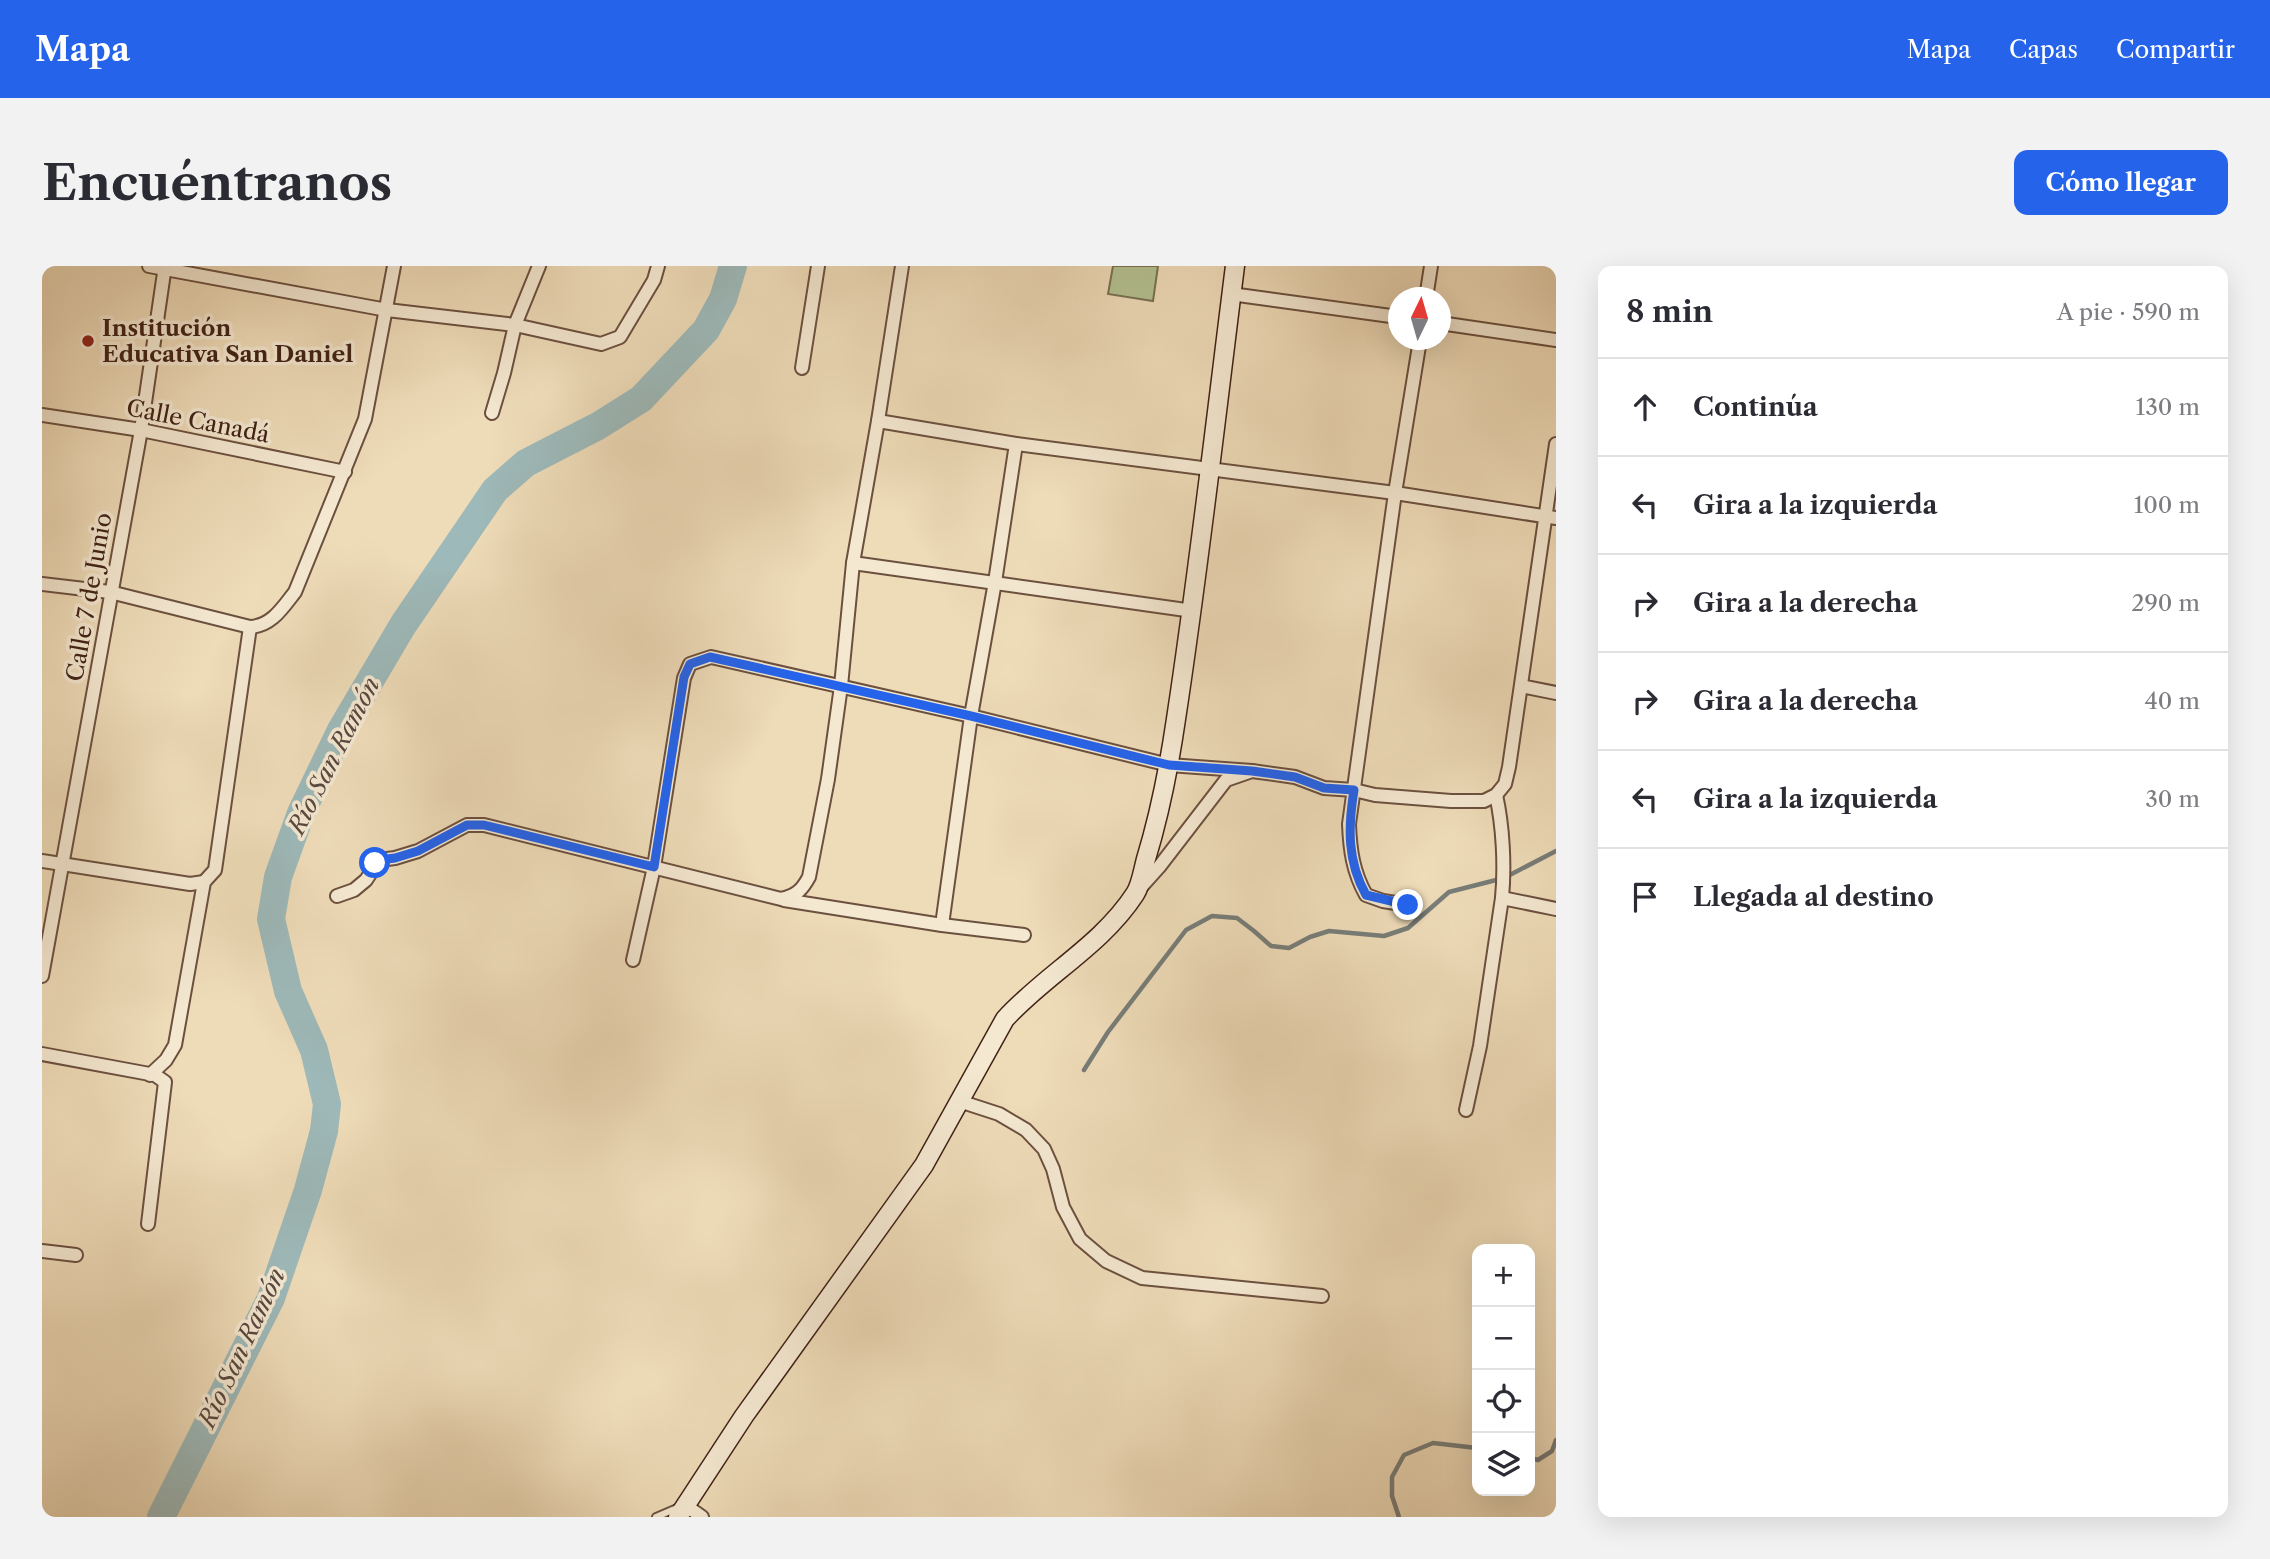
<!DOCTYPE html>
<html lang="es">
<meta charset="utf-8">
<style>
:root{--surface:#fff;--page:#f2f2f3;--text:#2b2b33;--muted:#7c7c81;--line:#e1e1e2;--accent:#2563eb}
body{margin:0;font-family:"Libre Caslon Text",serif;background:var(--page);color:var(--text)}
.controls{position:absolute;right:21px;bottom:21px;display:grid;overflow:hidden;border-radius:14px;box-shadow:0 7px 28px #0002}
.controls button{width:63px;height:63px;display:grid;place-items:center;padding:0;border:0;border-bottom:2px solid var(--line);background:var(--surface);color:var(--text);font:35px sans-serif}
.compass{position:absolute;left:1346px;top:21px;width:63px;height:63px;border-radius:50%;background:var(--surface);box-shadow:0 7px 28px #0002;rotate:5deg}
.stop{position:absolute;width:21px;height:21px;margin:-16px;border:5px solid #2563eb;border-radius:50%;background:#fff}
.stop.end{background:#2563eb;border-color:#fff;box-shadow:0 2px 7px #0008}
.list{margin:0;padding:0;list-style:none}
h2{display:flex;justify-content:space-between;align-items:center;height:91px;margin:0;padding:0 28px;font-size:30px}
h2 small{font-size:23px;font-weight:400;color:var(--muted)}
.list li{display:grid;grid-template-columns:46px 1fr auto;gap:21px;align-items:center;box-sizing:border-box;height:98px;padding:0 28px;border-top:2px solid var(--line)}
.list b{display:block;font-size:26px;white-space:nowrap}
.list em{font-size:23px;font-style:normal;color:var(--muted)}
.icon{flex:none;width:38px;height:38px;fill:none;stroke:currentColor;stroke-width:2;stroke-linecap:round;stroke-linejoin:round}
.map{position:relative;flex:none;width:1514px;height:1251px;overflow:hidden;border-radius:14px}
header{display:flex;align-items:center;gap:42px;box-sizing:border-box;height:98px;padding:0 35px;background:var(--accent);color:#fff}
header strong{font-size:33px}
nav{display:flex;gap:38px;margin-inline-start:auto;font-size:24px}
.intro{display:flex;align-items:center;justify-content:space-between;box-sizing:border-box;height:168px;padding:0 42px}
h1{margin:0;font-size:49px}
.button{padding:18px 32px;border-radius:14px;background:var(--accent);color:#fff;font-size:24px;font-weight:700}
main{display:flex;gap:42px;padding:0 42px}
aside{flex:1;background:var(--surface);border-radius:14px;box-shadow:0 7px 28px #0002}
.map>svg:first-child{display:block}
</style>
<header>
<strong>Mapa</strong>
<nav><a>Mapa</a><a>Capas</a><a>Compartir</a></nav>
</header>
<div class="intro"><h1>Encuéntranos</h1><a class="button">Cómo llegar</a></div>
<main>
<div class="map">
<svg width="1514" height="1251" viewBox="0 0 1514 1251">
<rect width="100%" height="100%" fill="#eedbb8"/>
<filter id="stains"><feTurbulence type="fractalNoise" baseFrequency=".00286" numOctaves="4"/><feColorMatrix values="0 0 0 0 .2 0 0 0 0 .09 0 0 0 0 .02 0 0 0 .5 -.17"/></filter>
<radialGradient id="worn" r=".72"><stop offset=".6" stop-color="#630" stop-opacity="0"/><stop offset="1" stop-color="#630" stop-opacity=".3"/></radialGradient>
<polygon fill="#b4c192" stroke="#7a7254" stroke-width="2" points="1071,0 1116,0 1111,35 1066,28"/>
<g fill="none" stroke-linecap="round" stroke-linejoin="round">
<g stroke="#787d78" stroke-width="4.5">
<polyline points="1042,804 1066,766 1144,664 1170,650 1195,652 1212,665 1229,680 1247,682 1268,671 1287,665 1342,670 1366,662 1407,626 1462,612 1514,585"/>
<polyline points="1488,1192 1496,1194 1510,1185 1514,1174"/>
<polyline points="1357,1251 1350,1230 1350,1211 1362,1189 1391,1177 1435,1182"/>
</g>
<polyline stroke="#9db9b9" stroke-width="28" points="119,1251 229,1032 266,924 282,865 285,838 272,784 246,725 229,653 236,611 259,547 299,464 361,359 453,224 484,197 556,160 599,133 664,64 681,33 691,0"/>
<defs>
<polyline id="service" points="614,1251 635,1242"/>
<g id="minor">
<polyline points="107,0 345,44 473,59 559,78 578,71 612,14 616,0"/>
<polyline points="1189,28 1356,51"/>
<polyline points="1384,32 1389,0"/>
<polyline points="1398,57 1514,74"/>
<polyline points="760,102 776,0"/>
<polyline points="450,147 462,107 473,59 497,0"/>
<polyline points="0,149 99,164 303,206"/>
<polyline points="836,155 974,178 1353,227 1514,252"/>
<polyline points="811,297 1151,345"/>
<path d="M0 318 68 326 208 361C230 360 241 341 253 326L323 153 352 0"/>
<polyline points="1479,420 1514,427"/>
<polyline points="0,595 148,618 162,616"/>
<polyline points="1100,620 1117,601 1184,514 1210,505 1253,511 1282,522 1312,524 1333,529 1409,535 1442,535 1454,529 1463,518 1467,501 1514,178"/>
<path d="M295 630 312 624 324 614 337 594 353 592 376 585 425 559H442L739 633C754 630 760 624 767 611L786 513 799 420 811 297 836 155 860 0"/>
<polyline points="1460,632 1514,643"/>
<polyline points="742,634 900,659 982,669"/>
<path d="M1366 639 1341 635 1324 629C1311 606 1308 584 1307 558L1353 227 1378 74"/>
<polyline points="900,659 929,450 953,316 974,178"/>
<polyline points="591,694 612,601 642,412 648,398 669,391 929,450 1127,499 1210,505"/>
<polyline points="0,710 99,164 123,0"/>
<polyline points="0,788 113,809 123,816 106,958"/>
<polyline points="108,809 124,794 133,779 162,616 173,604 208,361"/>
<polyline points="917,835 957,848 984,864 1002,883 1011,903 1021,941 1038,973 1064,995 1100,1012 1280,1030"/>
<path d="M1424 844 1438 780 1460 632C1463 600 1461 560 1454 529"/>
<polyline points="0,985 34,989"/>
<polyline points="643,1239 660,1251"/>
</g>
<path id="secondary" d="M636 1251 702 1150 882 899 963 753C1004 708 1059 680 1093 628 1099 619 1101 604 1104 593 1118 547 1127 501 1134 453 1157 302 1174 151 1193 0"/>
</defs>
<use href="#service" stroke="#6c503f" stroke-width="10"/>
<use href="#minor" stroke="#6c503f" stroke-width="16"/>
<use href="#secondary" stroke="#412217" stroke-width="21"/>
<use href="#service" stroke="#f4e8d1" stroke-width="6"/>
<use href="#minor" stroke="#f4e8d1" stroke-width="12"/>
<use href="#secondary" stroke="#f4e8d1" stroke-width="18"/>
</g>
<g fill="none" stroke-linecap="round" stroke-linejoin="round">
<path stroke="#2563eb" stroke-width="9" d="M333 597 337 594 353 592 376 585 425 559H442L612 601 642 411 648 398 668 391 929 450 1127 499 1210 505 1253 511 1282 522 1312 524C1306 561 1305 595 1324 629L1366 639"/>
</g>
<circle fill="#8f2418" stroke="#f4e8d1" stroke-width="2.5" cx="46" cy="75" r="7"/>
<g text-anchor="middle" stroke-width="7" stroke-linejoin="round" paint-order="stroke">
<g font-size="23" font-weight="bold" fill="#412217" stroke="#f4e8d1" text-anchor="start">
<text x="60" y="70">Institución<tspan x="60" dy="26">Educativa San Daniel</tspan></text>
</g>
<g font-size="23" fill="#412217" stroke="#f4e8d1">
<text transform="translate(156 155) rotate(11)" y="8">Calle Canadá</text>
<text transform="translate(47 331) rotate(-80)" y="8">Calle 7 de Junio</text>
</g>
<g font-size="24" font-style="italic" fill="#584840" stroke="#f4e8d1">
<text transform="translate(292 490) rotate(-63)" y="8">Río San Ramón</text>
<text transform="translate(200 1082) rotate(-65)" y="8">Río San Ramón</text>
</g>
</g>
<rect width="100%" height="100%" filter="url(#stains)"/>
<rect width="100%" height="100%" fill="url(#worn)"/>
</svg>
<div class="controls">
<button>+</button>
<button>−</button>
<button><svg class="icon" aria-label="locate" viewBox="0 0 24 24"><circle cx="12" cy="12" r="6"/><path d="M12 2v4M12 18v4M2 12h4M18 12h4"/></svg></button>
<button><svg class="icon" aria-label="layers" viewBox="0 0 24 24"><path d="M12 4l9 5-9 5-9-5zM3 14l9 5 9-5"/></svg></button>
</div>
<svg class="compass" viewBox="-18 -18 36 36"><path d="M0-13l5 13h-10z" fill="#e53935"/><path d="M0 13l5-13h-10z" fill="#7c7c81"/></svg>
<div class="stop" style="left:333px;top:597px"></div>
<div class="stop end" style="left:1366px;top:639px"></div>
</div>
<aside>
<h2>8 min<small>A pie · 590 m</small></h2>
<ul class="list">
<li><svg class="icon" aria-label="ahead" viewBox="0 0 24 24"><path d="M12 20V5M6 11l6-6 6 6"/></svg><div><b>Continúa</b></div><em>130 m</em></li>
<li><svg class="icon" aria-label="left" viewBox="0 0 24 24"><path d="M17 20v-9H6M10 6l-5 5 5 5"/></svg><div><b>Gira a la izquierda</b></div><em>100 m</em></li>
<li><svg class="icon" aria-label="right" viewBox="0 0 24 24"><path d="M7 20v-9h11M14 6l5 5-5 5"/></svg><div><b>Gira a la derecha</b></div><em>290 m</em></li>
<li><svg class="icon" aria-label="right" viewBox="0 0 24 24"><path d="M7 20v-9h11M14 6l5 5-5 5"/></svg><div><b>Gira a la derecha</b></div><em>40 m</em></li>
<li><svg class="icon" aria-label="left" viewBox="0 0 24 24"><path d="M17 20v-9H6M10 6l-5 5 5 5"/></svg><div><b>Gira a la izquierda</b></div><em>30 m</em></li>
<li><svg class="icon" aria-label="arrive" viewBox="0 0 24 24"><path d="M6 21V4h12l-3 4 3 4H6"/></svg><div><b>Llegada al destino</b></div></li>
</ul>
</aside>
</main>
